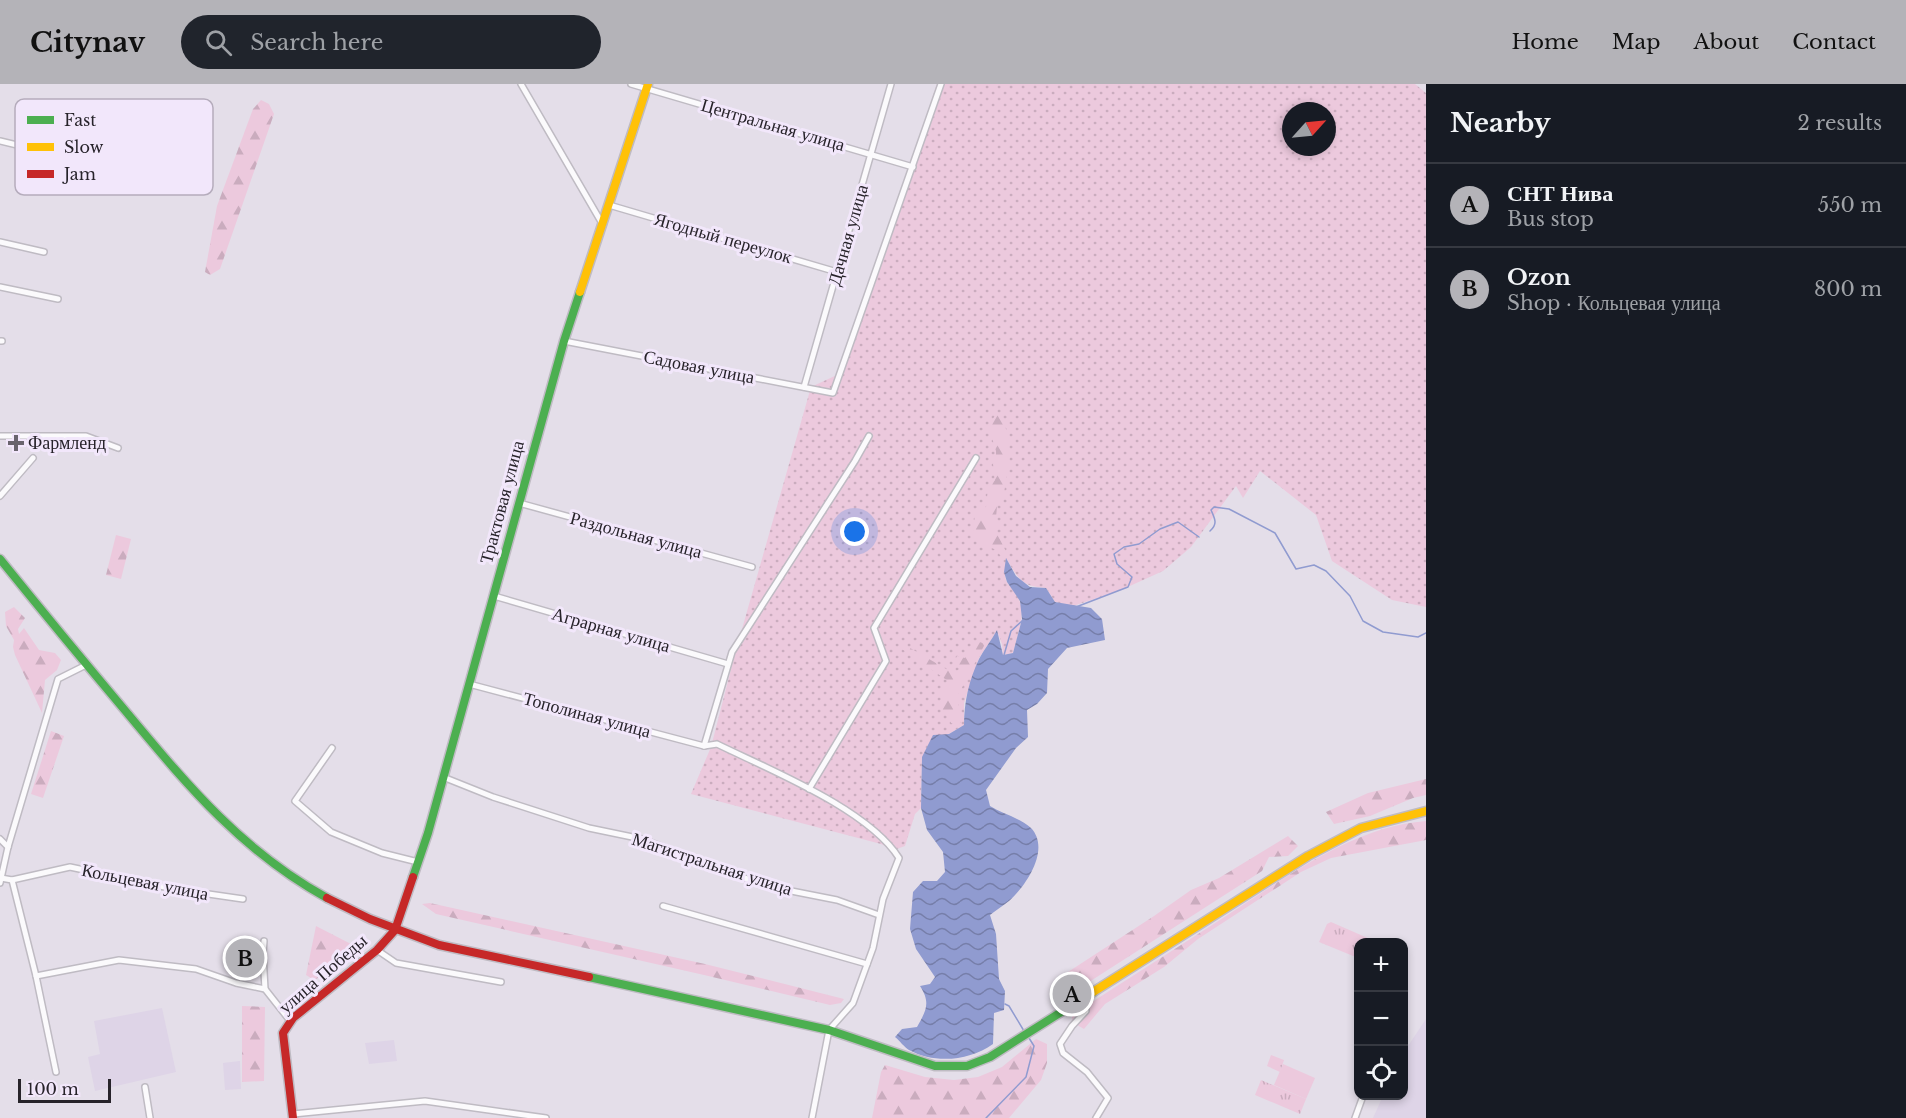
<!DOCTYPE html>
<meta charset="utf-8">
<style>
:root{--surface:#171b24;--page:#20242c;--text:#f1f3f6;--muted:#9ea1a6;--line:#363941;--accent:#b4b3b8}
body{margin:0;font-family:"Libre Baskerville",serif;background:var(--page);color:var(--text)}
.controls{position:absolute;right:18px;bottom:18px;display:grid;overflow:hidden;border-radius:12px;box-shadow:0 3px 9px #0003}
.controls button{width:54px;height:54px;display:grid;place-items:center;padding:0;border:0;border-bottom:2px solid var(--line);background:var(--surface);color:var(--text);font:30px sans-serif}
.compass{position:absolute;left:1282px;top:18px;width:54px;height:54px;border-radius:50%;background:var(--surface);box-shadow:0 3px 9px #0003;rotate:63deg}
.scale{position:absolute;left:18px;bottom:15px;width:93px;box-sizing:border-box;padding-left:6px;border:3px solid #27232a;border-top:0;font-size:16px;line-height:21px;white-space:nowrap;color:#27232a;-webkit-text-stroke:4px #f2e7fb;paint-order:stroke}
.you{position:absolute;left:855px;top:448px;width:21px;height:21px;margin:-15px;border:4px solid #fff;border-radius:50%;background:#1a73e8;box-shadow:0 0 0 9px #1a73e833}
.badge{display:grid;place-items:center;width:39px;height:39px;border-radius:50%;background:var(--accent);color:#111;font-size:20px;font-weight:700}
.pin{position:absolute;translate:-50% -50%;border:3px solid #fff;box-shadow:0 2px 6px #0006}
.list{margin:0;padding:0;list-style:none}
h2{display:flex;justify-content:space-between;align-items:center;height:78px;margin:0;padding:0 24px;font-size:26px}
h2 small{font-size:20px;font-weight:400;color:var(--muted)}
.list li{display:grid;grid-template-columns:39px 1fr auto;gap:18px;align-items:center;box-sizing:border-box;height:84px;padding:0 24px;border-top:2px solid var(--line)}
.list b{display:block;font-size:22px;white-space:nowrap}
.list p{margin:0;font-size:20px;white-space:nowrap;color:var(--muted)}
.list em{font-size:20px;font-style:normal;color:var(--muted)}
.icon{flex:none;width:33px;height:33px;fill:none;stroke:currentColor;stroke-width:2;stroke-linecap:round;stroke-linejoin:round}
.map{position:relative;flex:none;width:1426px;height:1034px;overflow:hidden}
header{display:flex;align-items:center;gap:36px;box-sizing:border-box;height:84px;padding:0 30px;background:var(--accent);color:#111}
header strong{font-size:28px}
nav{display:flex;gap:33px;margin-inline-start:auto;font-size:21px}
.search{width:420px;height:54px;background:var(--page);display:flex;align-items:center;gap:15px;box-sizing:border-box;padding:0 21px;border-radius:33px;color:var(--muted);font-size:22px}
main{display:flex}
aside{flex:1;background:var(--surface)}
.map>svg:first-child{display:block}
</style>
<header>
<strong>Citynav</strong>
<div class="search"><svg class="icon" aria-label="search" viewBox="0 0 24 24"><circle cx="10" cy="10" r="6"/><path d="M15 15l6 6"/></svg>Search here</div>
<nav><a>Home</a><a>Map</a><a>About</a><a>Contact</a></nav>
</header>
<main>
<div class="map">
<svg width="1426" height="1034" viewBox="0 0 1426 1034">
<defs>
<pattern id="grass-dots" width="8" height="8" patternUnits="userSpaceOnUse" patternTransform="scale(1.5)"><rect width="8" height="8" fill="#ecc9dd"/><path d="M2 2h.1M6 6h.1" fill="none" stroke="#caacbe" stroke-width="1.8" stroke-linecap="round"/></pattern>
<pattern id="forest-firs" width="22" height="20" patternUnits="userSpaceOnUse" patternTransform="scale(1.5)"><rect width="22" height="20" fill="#ecc9dd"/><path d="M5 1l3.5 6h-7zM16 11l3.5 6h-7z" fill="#caacbe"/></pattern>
<pattern id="park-tufts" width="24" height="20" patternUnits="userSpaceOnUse" patternTransform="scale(1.5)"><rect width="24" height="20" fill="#ecc9dd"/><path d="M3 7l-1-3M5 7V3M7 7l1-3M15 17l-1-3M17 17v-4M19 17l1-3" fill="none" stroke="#caacbe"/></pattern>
<pattern id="water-waves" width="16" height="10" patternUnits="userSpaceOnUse" patternTransform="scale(1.5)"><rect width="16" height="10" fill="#909bd0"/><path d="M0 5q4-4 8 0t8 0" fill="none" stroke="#767ea9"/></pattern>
</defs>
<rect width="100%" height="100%" fill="#e4dee9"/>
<g fill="#ded4e7">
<polygon points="162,924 176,988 95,1007 88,973 100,970 94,937"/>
<polygon points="1426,935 1426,1034 1373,1034 1383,1012 1404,1012 1404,968"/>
<polygon points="394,956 397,977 369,980 365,959"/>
<polygon points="240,977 241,1005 225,1006 223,979"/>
</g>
<path fill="url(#grass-dots)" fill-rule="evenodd" d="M937 0H1415L1426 9V523L1392 516 1332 477 1316 431 1260 387 1243 414 1236 402 1191 463 1163 487 1121 506 1073 522 1055 518 1046 504C1022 502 1019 496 1007 476 1000 505 1014 498 1020 518 1025 534 1017 553 1013 569L1003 571 1002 560 997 547 979 574 964 619V641L949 650 922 673 921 724 915 730 905 762 894 766 881 760 691 710 711 663 736 566 811 303 839 290ZM1291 27H1327V63H1291Z"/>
<g fill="url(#forest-firs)">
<polygon points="261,16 269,20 274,30 220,185 210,191 205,188 217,122 253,25"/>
<polygon points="998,328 1007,347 1010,371 1004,409 997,422 996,434 996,446 1007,470 1006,474 1004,476 996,466 975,456 973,448 975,430 986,423 988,404 995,396 993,380 996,375 996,367 988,341"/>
<polygon points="116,451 131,455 121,495 106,491"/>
<polygon points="14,523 25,534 18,545 19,550 24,544 39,566 55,569 61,576 57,586 45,596 42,629 15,571 13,563 14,556 6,542 5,528"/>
<path d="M977 557 985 560 958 611C957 620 961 628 961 638L957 641 951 639 949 632 941 627 942 607 948 597 902 565 905 561 953 589 960 585 954 578 957 572 965 574Z"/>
<polygon points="51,647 64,652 43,714 31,710"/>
<polygon points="1426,695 1426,711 1413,714 1370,732 1334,740 1326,728 1368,709"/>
<path d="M1426 737V756L1331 774 1301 788 1198 855 1164 883 1105 920 1084 945 1072 938V931C1123 898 1175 865 1226 832 1287 793 1351 743 1426 737Z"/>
<polygon points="1288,752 1298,762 1288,772 1269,773 1262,787 1089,898 1058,915 1060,898 1068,888 1154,832 1191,806 1219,794"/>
<polygon points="430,819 705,880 844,915 841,919 830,921 704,891 436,830 422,820"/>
<polygon points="316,842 351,860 358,870 343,881 314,896 306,891"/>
<polygon points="242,922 265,923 264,997 242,998"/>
<polygon points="1036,955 1047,960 1047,979 1041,996 1009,1034 872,1034 881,988 885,981 925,993 954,996 978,993 1002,983"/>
</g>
<g fill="url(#park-tufts)">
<polygon points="1331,838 1370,855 1371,858 1358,858 1358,874 1319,858 1327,840"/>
<polygon points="1271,971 1284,976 1280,988 1267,982"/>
<polygon points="1261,996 1306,1015 1300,1030 1255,1011"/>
</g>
<polygon fill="#ecc9dd" points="1283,980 1315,994 1306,1015 1274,1001"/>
<path fill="url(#water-waves)" d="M1006 474 1016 492 1030 503 1046 504 1055 518 1091 524 1102 535 1105 556 1067 564 1048 585 1047 609 1037 620 1027 626 1028 653 1016 664 986 706 990 722C1003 730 1020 734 1031 744 1051 765 1026 802 1009 817 1003 822 996 826 990 831L996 850 999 895 1005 907 1004 926 994 929 993 960C969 977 935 980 909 966 904 963 900 957 895 953L902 945 917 943C926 927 931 919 920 902L930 900 935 893 916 865 910 845 913 808 923 797H937L945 788 943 768 927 746 921 724 922 673 933 651 949 650 964 641C964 618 969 596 979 575 984 565 992 556 997 546L1003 571 1013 569 1022 535 1020 517 1007 498 1004 488Z"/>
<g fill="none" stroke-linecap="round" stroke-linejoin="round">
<g stroke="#909bd0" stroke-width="1.5">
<path d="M1210 447C1218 440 1215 435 1211 426L1214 423 1229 425 1275 449 1296 485 1314 481 1326 487 1350 512 1363 537 1383 548 1418 553 1426 549"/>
<polyline points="1076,523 1128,503 1132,493 1117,480 1114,470 1124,463 1139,460 1160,445 1178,438 1199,453"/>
<polyline points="1004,571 1011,547 1022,537"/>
<polyline points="1005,920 1009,922 1024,947"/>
<polyline points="986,1034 1026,993 1034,962 1029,954"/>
</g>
<defs>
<g id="street">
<polyline points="521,0 603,141"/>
<polyline points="631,0 913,83"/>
<polyline points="0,57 92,79"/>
<polyline points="609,121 837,188"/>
<polyline points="0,158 44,168"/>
<polyline points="0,203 58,215"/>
<polyline points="0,257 2,257"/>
<polyline points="564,257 833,309 941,0"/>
<polyline points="804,303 891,0"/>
<polyline points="0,352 86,352 118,364"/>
<polyline points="0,412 33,374"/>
<polyline points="519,419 752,483"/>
<polyline points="494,512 728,580"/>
<path d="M469 600 704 662 717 660C770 686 868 725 899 774L883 815 873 864 853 919 829 946 812 1034"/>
<polyline points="704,662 732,568 855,377 869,352"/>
<polyline points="332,664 295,717 331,748 382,769 418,778"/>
<polyline points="443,693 493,713 589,744 642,755 766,802 837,816 879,831"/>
<polyline points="809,705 886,577 874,544 976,374"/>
<polyline points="0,755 8,763"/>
<polyline points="1,794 12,796 36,892 56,988"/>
<polyline points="12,796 70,783 174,805 243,815"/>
<polyline points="0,799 8,763 58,595 86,581"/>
<polyline points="663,822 867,880"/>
<polyline points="264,857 263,870 265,905"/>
<polyline points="377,866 396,879 501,898"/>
<polyline points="36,892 119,876 196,885 236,899 265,905 291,938"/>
<polyline points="1083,914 1086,927 1072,942 1060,960 1063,969 1087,988 1108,1014 1096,1034"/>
<polyline points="145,1003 150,1034"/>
<polyline points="293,1030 425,1017 546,1034"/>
<polyline points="1355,1034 1363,1012"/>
</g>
<g id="fast">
<path d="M0 475C42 527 85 579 128 630 189 703 242 767 327 814"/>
<polyline points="413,793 428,749 564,257 580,208"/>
<polyline points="589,893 829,946 935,982 967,982 990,973 1093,908"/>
</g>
<g id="slow">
<polyline points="580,208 648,0"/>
<polyline points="1093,908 1308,772 1361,744 1426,727"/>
</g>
<g id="jam">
<polyline points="327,814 370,835 439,861 589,893"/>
<polyline points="293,1034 283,949 293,934 377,866 395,846 413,793"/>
</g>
</defs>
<use href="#street" stroke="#bfbbc3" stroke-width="8"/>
<use href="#fast" stroke="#bfbbc3" stroke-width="11"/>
<use href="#slow" stroke="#bfbbc3" stroke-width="11"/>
<use href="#jam" stroke="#bfbbc3" stroke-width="11"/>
<use href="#street" stroke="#fbfafc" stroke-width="5"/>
<use href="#fast" stroke="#4caf50" stroke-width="8"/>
<use href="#slow" stroke="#ffc107" stroke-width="8"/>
<use href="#jam" stroke="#c62828" stroke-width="8"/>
</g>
<path fill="#69646d" stroke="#f2e7fb" stroke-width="2" d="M13 350h6v6h6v6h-6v6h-6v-6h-6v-6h6z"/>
<g text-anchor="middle" stroke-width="6" stroke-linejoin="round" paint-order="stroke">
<g font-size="18" fill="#27232a" stroke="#f2e7fb">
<text transform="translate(773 41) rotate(16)" y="6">Центральная улица</text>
<text transform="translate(848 151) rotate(-74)" y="6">Дачная улица</text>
<text transform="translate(723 154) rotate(16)" y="6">Ягодный переулок</text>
<text transform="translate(699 283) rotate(11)" y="6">Садовая улица</text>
<text transform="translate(502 418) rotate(-75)" y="6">Трактовая улица</text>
<text transform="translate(636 451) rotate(15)" y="6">Раздольная улица</text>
<text transform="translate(611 546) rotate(16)" y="6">Аграрная улица</text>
<text transform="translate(587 631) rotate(15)" y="6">Тополиная улица</text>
<text transform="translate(712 780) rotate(18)" y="6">Магистральная улица</text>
<text transform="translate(145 798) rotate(11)" y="6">Кольцевая улица</text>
<text transform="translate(323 890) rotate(-41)" y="6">улица Победы</text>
</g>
<g font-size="18" fill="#27232a" stroke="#f2e7fb" text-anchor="start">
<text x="28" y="365">Фармленд</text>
</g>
</g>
<rect x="15" y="15" width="198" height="96" rx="9" fill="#f2e7fb" stroke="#b5acbc" stroke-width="1.5"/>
<rect x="27" y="32" width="27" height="8" fill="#4caf50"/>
<rect x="27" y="59" width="27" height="8" fill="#ffc107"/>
<rect x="27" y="86" width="27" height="8" fill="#c62828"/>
<g font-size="16" fill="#27232a">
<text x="64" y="42">Fast</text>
<text x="64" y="69">Slow</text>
<text x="64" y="96">Jam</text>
</g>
</svg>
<div class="controls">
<button>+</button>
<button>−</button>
<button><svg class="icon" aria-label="locate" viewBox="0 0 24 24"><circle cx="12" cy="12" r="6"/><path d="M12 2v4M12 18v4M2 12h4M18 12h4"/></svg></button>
</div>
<svg class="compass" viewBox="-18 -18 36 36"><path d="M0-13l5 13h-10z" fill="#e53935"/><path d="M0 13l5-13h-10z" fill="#9ea1a6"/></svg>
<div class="scale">100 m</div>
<div class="you"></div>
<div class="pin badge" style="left:1072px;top:910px">A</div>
<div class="pin badge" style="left:245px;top:874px">B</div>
</div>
<aside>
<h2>Nearby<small>2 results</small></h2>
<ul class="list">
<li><span class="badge">A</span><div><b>СНТ Нива</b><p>Bus stop</p></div><em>550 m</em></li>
<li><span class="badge">B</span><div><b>Ozon</b><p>Shop · Кольцевая улица</p></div><em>800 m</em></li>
</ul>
</aside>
</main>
